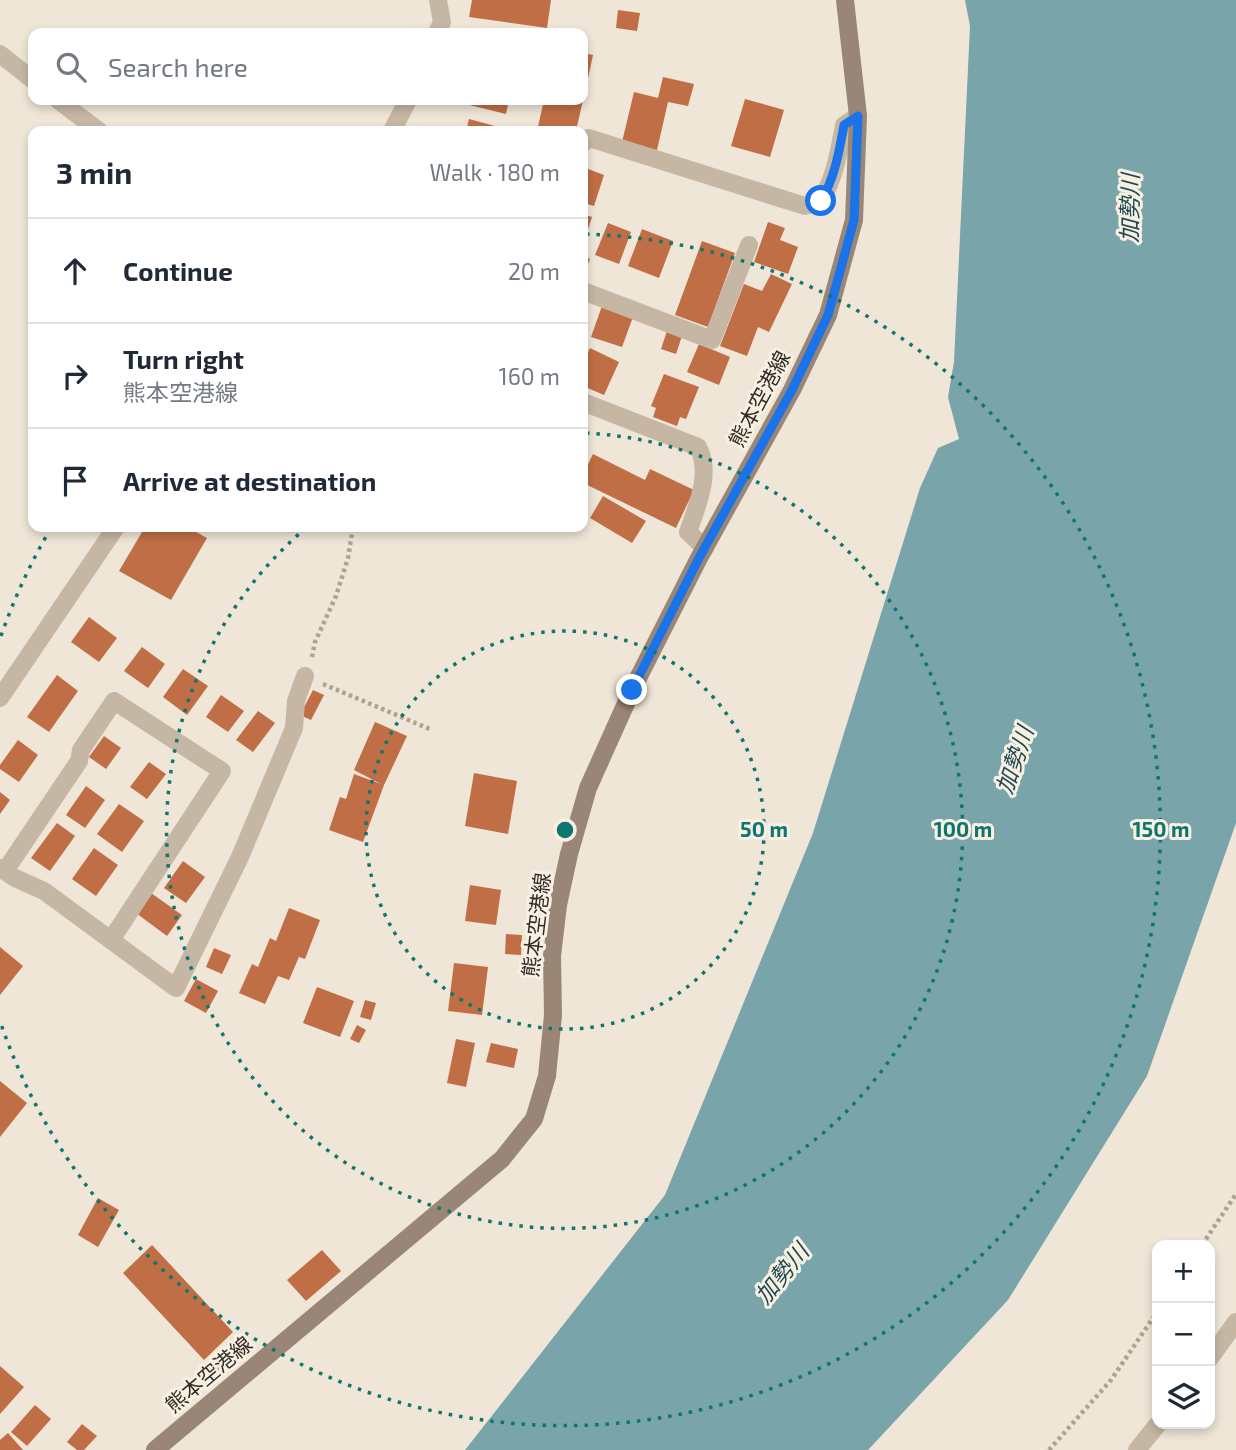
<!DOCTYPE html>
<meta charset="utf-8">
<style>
:root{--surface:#fff;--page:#f6f6f7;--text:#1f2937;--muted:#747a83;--line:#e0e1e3}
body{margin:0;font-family:"Exo 2","Noto Sans JP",sans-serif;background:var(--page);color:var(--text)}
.controls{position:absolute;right:21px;bottom:21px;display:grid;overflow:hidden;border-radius:14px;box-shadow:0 4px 10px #0003}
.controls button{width:63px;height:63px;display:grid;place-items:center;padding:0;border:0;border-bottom:2px solid var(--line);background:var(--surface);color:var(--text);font:35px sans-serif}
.stop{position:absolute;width:21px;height:21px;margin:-16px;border:5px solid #1a73e8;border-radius:50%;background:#fff}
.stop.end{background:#1a73e8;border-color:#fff;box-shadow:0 2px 7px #0008}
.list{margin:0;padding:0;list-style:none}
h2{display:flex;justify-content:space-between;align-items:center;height:91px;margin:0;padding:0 28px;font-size:30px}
h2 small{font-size:23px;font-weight:400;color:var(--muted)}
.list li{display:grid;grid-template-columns:46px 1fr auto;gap:21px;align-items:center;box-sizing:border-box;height:105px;padding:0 28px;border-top:2px solid var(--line)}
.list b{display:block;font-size:26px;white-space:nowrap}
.list p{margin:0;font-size:23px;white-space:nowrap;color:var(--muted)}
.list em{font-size:23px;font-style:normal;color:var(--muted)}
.icon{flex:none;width:38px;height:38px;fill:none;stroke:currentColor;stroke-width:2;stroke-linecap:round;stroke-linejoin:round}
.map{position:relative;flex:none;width:1236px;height:1450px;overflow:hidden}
.search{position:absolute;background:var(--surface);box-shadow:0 4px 10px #0003;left:28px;top:28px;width:560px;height:77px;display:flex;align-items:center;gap:18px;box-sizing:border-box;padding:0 24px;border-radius:14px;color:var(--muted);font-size:26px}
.panel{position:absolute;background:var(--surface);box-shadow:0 4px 10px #0003;left:28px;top:126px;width:560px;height:406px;border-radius:14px}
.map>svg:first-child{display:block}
</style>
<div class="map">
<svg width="1236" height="1450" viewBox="0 0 1236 1450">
<rect width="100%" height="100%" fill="#efe6d7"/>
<polygon fill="#78a4aa" points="965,0 1236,0 1236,823 1147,1076 1008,1300 868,1450 465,1450 665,1195 813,833 920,488 938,448 959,439 948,397 954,362 970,26"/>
<g fill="#c06e45">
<polygon points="472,0 551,0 547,28 469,17"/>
<polygon points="618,10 640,13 637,31 616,28"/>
<polygon points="583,53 593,55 584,97 583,97"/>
<polygon points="663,77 694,84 688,106 668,102 657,150 622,142 634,92 658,98"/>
<polygon points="745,99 784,110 770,157 731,146"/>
<polygon points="449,100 509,100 506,114"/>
<polygon points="544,100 583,100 576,131 537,131"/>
<polygon points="469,119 506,129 505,131 466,131"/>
<polygon points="583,167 604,175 594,206 583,203"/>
<polygon points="583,214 592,217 583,245"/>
<polygon points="768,222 785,228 780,240 798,247 788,274 754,262"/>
<polygon points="608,223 631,232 619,264 595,255"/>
<polygon points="642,229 673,241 659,278 628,266"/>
<polygon points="702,241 735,253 708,327 675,315"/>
<polygon points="583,256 590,259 583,277"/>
<polygon points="771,274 792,284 769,332 758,327 747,356 720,346 744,284 762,291"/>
<polygon points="602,306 633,317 622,347 591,337"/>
<polygon points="667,331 682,336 676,354 661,349"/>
<polygon points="699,344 730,357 719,385 687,372"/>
<polygon points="590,348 619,362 604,395 583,386 583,363"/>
<polygon points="664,374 699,387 686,419 680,417 677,426 653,417 656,408 651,406"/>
<polygon points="593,454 645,480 650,469 694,490 676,528 583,483 583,475"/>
<polygon points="603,496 646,521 632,543 590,518"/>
<polygon points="145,527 187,527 207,538 171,600 119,571"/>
<polygon points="89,617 117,638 99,662 71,642"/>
<polygon points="142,647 165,664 148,688 124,671"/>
<polygon points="183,669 208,686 187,715 163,697"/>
<polygon points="57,675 78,691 49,732 27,717"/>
<polygon points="313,690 324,695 311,720 300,715"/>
<polygon points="221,695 244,711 228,732 206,717"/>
<polygon points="258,711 275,723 253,752 236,740"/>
<polygon points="375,722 407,736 384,785 363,842 329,830 340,797 346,799 354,774 381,784 354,770"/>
<polygon points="104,736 121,748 106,769 89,757"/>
<polygon points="18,740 38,755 19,782 0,769 0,765"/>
<polygon points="149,762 166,774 147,799 130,787"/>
<polygon points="474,773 517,781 508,834 465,826"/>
<polygon points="86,786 105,800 85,828 66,815"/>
<polygon points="0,792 10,800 0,814"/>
<polygon points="119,804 144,821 122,852 97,834"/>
<polygon points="57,823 75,836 50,871 31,858"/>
<polygon points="94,848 118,865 96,896 72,879"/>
<polygon points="183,861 205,877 186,903 164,888"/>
<polygon points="470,885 501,890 496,925 465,921"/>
<polygon points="151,893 182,915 167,936 136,913"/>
<polygon points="289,908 320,920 305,959 299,957 289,980 278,976 265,1004 239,993 252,964 258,967 270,938 276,941"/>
<polygon points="506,934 522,935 521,955 505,954"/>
<polygon points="0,947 23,966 0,995"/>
<polygon points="214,948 231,955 222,974 206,967"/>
<polygon points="454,963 488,967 482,1015 448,1011"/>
<polygon points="196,979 218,991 206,1013 184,1001"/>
<polygon points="317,987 354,1001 340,1037 303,1023"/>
<polygon points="365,1000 376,1003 371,1020 360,1017"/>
<polygon points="357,1025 366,1030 359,1043 350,1039"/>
<polygon points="456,1039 475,1043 466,1087 447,1083"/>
<polygon points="491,1043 518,1049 514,1068 486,1062"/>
<polygon points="0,1081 27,1103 0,1137"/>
<polygon points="98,1198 119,1210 98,1247 78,1235"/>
<polygon points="152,1245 233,1332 204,1360 123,1273"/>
<polygon points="322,1250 341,1271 306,1301 287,1280"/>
<polygon points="239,1336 251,1350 221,1376 209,1362"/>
<polygon points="0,1366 24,1387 0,1414"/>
<polygon points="35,1405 51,1419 27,1446 11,1432"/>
<polygon points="82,1424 97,1436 84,1450 77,1450 67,1442"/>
<polygon points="8,1433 23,1450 0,1450 0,1440"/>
</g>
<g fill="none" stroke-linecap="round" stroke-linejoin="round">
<g stroke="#b2a18f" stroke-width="4.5" stroke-dasharray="3.5 3.5" stroke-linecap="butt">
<polyline points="312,657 315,642 336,596 348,558 353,527"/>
<polyline points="323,684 432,730"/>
<polyline points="1202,1245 1236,1194"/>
<polyline points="1049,1450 1111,1380 1157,1312"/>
</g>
<g stroke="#c6b7a4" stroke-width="18">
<polyline points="437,33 442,22 438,0"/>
<polyline points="0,54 33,80"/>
<polyline points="58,100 99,131"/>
<polyline points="392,131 408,100"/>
<path d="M583 143 589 138 805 206 821 201C835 177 839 152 844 125L858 116"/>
<polyline points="583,291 712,340 749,245"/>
<path d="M583 402 698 447C712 473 697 506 688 532L705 548"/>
<polyline points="0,698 116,527"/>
<polyline points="0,868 15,878 44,891 176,988 240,857 294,728 296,701 305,676"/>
<polyline points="5,871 79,761 81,750 114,701 222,771 111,940"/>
<polyline points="1210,1358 1236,1322"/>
<polyline points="1137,1450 1158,1424"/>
</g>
<polyline stroke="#998676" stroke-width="18" points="155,1450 502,1159 534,1119 547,1076 553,1015 552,956 558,905 569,854 588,788 632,690 699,558 792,390 828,315 854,220 858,116 845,0"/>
</g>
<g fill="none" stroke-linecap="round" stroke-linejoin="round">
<path stroke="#1a73e8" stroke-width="9" d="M632 690 699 558 792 390 828 315 854 220 858 116 844 125C839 152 835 177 821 201"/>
</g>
<g fill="none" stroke="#0f766e" stroke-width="3.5" stroke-dasharray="3.5 7">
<circle cx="565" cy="830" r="199"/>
<path d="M586 433A398 398 0 1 1 307 527"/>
<path d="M1 636A596 596 0 0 1 51 528M586 234A596 596 0 1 1 1 1024"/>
</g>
<g text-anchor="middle" stroke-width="6" stroke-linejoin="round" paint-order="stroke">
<g font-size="21" fill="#322a25" stroke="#f7f0e3">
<text transform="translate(760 399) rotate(-62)" y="7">熊本空港線</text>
<text transform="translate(537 925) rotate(-83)" y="7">熊本空港線</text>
<text transform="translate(209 1375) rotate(-40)" y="7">熊本空港線</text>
</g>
<g font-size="23" font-style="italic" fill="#1d4951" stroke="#f7f0e3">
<text transform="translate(1130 208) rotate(-89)" y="8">加勢川</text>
<text transform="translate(1015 760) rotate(-71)" y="8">加勢川</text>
<text transform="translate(782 1274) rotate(-51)" y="8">加勢川</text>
</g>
</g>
<circle cx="565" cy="830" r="10" fill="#0f766e" stroke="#f7f0e3" stroke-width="3.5"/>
<g font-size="21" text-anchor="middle" font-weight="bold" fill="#0f766e" stroke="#f7f0e3" stroke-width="6" stroke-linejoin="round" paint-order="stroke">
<text x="764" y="837">50 m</text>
<text x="963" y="837">100 m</text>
<text x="1161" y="837">150 m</text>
</g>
</svg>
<div class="controls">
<button>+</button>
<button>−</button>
<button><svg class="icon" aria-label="layers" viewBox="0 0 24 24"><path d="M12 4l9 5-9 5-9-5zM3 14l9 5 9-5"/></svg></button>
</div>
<div class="stop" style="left:821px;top:201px"></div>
<div class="stop end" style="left:632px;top:690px"></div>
<div class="search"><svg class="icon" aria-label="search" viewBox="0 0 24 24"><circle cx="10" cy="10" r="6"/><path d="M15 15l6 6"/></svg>Search here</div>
<section class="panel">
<h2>3 min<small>Walk · 180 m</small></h2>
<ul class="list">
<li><svg class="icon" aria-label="ahead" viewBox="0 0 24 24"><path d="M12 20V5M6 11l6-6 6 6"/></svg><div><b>Continue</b></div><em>20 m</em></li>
<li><svg class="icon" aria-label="right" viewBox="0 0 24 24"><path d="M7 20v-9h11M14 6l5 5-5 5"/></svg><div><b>Turn right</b><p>熊本空港線</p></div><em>160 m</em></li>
<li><svg class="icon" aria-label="arrive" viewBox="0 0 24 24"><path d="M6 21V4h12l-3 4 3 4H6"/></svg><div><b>Arrive at destination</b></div></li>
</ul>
</section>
</div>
